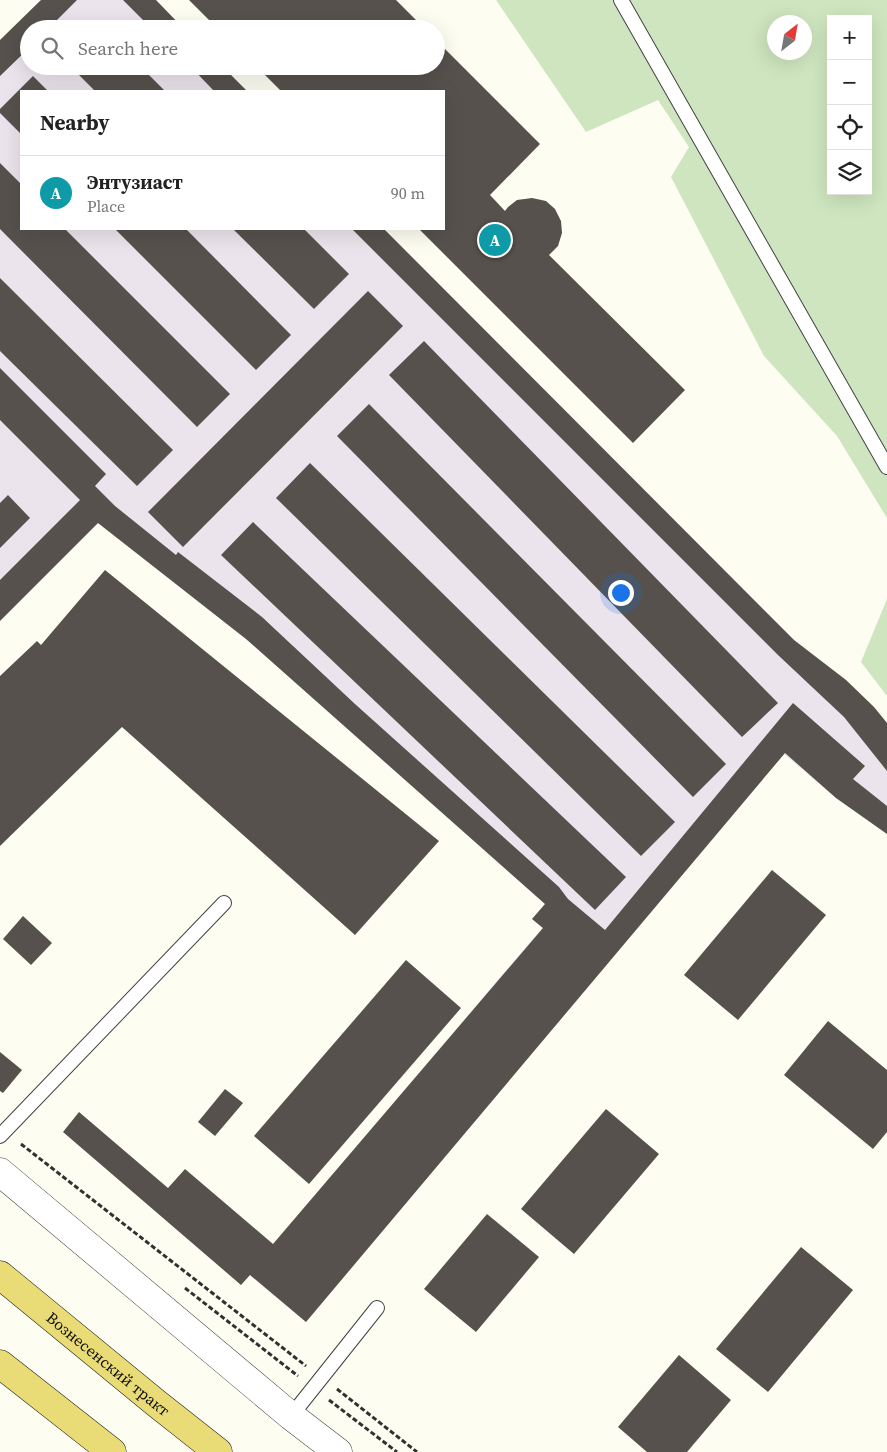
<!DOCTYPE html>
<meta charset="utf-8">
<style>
:root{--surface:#fff;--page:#f6f6f6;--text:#222;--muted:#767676;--line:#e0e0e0;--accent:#b04036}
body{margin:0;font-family:"Source Serif 4",serif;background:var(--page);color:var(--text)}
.controls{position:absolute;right:15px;top:15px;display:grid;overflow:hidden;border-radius:0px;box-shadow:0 5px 20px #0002}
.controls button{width:45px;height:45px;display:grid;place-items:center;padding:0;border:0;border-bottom:1px solid var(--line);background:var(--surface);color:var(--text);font:25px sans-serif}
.compass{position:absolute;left:767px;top:15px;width:45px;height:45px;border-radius:50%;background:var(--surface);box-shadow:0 5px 20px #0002;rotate:31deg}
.you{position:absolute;left:620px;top:592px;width:18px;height:18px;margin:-12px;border:4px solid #fff;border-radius:50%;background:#1a73e8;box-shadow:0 0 0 8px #1a73e833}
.badge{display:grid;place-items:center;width:32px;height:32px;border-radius:50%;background:var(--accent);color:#fff;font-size:16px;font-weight:700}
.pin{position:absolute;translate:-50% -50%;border:2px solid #fff;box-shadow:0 1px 5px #0006}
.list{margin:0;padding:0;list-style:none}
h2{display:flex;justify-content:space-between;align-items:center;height:65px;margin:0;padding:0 20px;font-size:21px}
h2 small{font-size:16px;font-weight:400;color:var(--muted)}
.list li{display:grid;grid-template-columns:32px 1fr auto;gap:15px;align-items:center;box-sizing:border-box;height:75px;padding:0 20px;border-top:1px solid var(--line)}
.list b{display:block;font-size:19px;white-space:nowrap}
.list p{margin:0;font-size:16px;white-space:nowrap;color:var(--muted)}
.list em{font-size:16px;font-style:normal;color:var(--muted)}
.icon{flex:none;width:28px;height:28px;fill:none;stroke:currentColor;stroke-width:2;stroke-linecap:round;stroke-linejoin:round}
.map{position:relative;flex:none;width:887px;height:1452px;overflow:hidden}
.search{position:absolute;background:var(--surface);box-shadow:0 5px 20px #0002;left:20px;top:20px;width:425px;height:55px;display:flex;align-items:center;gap:12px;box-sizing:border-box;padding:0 18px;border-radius:28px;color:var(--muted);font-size:19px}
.panel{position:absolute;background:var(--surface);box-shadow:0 5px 20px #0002;left:20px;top:90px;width:425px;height:140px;border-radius:0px}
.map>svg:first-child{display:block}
</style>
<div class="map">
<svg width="887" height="1452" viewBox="0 0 887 1452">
<rect width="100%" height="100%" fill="#fdfdf2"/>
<polygon fill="#ece4ec" points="41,0 156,0 184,29 29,29 29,66 222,66 247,91 21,91 21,229 384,229 794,640 846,680 874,707 887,723 887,834 836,798 784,754 306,1322 248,1274 542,928 532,919 545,904 246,639 98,523 0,621 0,40"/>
<g fill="#cee5bf" fill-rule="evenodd">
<path d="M496 0H887V518L837 436 764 356 671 177 689 147 658 100 586 132ZM831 19H868V191H831ZM774 22H804V52H774Z"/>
<polygon points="887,599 887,696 861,662"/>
</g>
<g fill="#56514c">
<polygon points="41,0 77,0 48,29 29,29 29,48 0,76 0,40"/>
<polygon points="123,0 156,0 184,29 152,29"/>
<polygon points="189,0 396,0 425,29 218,29"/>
<polygon points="94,20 103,29 85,29"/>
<polygon points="436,40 540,144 490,195 505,211 508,207 517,200 532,198 546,201 555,209 561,221 562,233 558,246 549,255 685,390 633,443 419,229 444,229 444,91 281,91 256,66 436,66"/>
<polygon points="70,66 140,66 165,91 95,91"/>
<polygon points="190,66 222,66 247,91 214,91"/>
<polygon points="33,76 48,91 21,91 21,134 0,113 0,109"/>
<polygon points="0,163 21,184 21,229 65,229 230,394 197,427 0,229"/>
<polygon points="115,229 186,229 291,335 256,370"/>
<polygon points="233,229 304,229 349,274 314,309"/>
<polygon points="352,229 384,229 794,640 846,680 874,707 887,723 887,771 844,717 778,655"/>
<polygon points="0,278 173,450 137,486 0,351"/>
<polygon points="368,291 403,326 183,547 148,512"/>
<polygon points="424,341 778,703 742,737 389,375"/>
<polygon points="0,368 106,474 95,486 115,506 176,555 178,552 262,617 355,704 559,887 568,899 605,930 793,703 865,766 853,779 887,806 887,834 836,798 785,753 306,1322 250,1275 241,1285 63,1132 79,1112 168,1188 185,1169 273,1244 543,928 532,919 545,904 246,639 98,523 0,621 0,580 80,500 0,420"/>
<polygon points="369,404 726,764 693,797 337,436"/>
<polygon points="310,463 675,822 641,856 276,498"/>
<polygon points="8,495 30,518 0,548 0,503"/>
<polygon points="253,522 626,877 595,910 221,555"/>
<polygon points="105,570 439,841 355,935 122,727 0,846 0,676 37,641 41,645"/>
<polygon points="772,870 826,915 738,1020 684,975"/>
<polygon points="23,916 52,943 31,965 3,939"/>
<polygon points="406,960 461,1008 309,1184 254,1136"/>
<polygon points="828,1021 887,1070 887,1132 873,1149 784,1075"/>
<polygon points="0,1052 22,1070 3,1093 0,1091"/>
<polygon points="225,1089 243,1103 215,1136 198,1122"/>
<polygon points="606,1109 659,1154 574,1254 521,1209"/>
<polygon points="487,1214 539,1257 476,1332 424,1289"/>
<polygon points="801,1247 853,1290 768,1392 716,1349"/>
<polygon points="679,1355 731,1400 687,1452 647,1452 618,1427"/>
</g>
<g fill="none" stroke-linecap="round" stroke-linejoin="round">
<defs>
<g id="service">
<polyline points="621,0 887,467"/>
<polyline points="0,1136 224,903"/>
<polyline points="291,1416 377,1308"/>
</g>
<polyline id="minor" points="0,1172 291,1416 338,1452"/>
<g id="primary">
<path id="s1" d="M0 1275 156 1403 218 1452"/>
<polyline points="0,1364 112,1452"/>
</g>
</defs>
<use href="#service" stroke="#424242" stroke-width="16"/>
<use href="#minor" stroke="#424242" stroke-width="29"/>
<use href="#primary" stroke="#202020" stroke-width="29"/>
<g stroke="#313131" stroke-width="3" stroke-dasharray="5 2.5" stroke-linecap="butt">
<polyline points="21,1144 306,1366"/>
<polyline points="185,1288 298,1376"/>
<polyline points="337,1389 417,1452"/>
<polyline points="329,1400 397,1452"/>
</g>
<use href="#service" stroke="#fff" stroke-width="14"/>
<use href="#minor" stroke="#fff" stroke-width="28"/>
<use href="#primary" stroke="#e9dc76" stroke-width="28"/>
</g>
<g text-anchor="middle" stroke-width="5" stroke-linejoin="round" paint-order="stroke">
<g font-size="16" fill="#0f0f0f" stroke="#fff">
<text dy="6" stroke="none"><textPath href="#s1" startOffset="140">Вознесенский тракт</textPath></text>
</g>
</g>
</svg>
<div class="controls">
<button>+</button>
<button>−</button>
<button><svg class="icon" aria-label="locate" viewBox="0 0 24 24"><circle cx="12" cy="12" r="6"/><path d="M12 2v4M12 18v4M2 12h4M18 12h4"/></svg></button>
<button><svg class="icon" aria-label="layers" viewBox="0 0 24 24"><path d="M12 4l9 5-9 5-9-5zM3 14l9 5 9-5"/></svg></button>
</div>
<svg class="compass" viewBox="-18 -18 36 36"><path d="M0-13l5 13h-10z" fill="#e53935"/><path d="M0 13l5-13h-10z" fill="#767676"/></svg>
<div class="you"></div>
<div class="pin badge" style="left:495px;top:240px;background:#0f9aa8">A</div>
<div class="search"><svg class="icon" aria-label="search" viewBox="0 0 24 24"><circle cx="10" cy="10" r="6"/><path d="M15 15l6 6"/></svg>Search here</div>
<section class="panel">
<h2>Nearby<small></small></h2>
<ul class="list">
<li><span class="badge" style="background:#0f9aa8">A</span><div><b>Энтузиаст</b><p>Place</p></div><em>90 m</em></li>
</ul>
</section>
</div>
